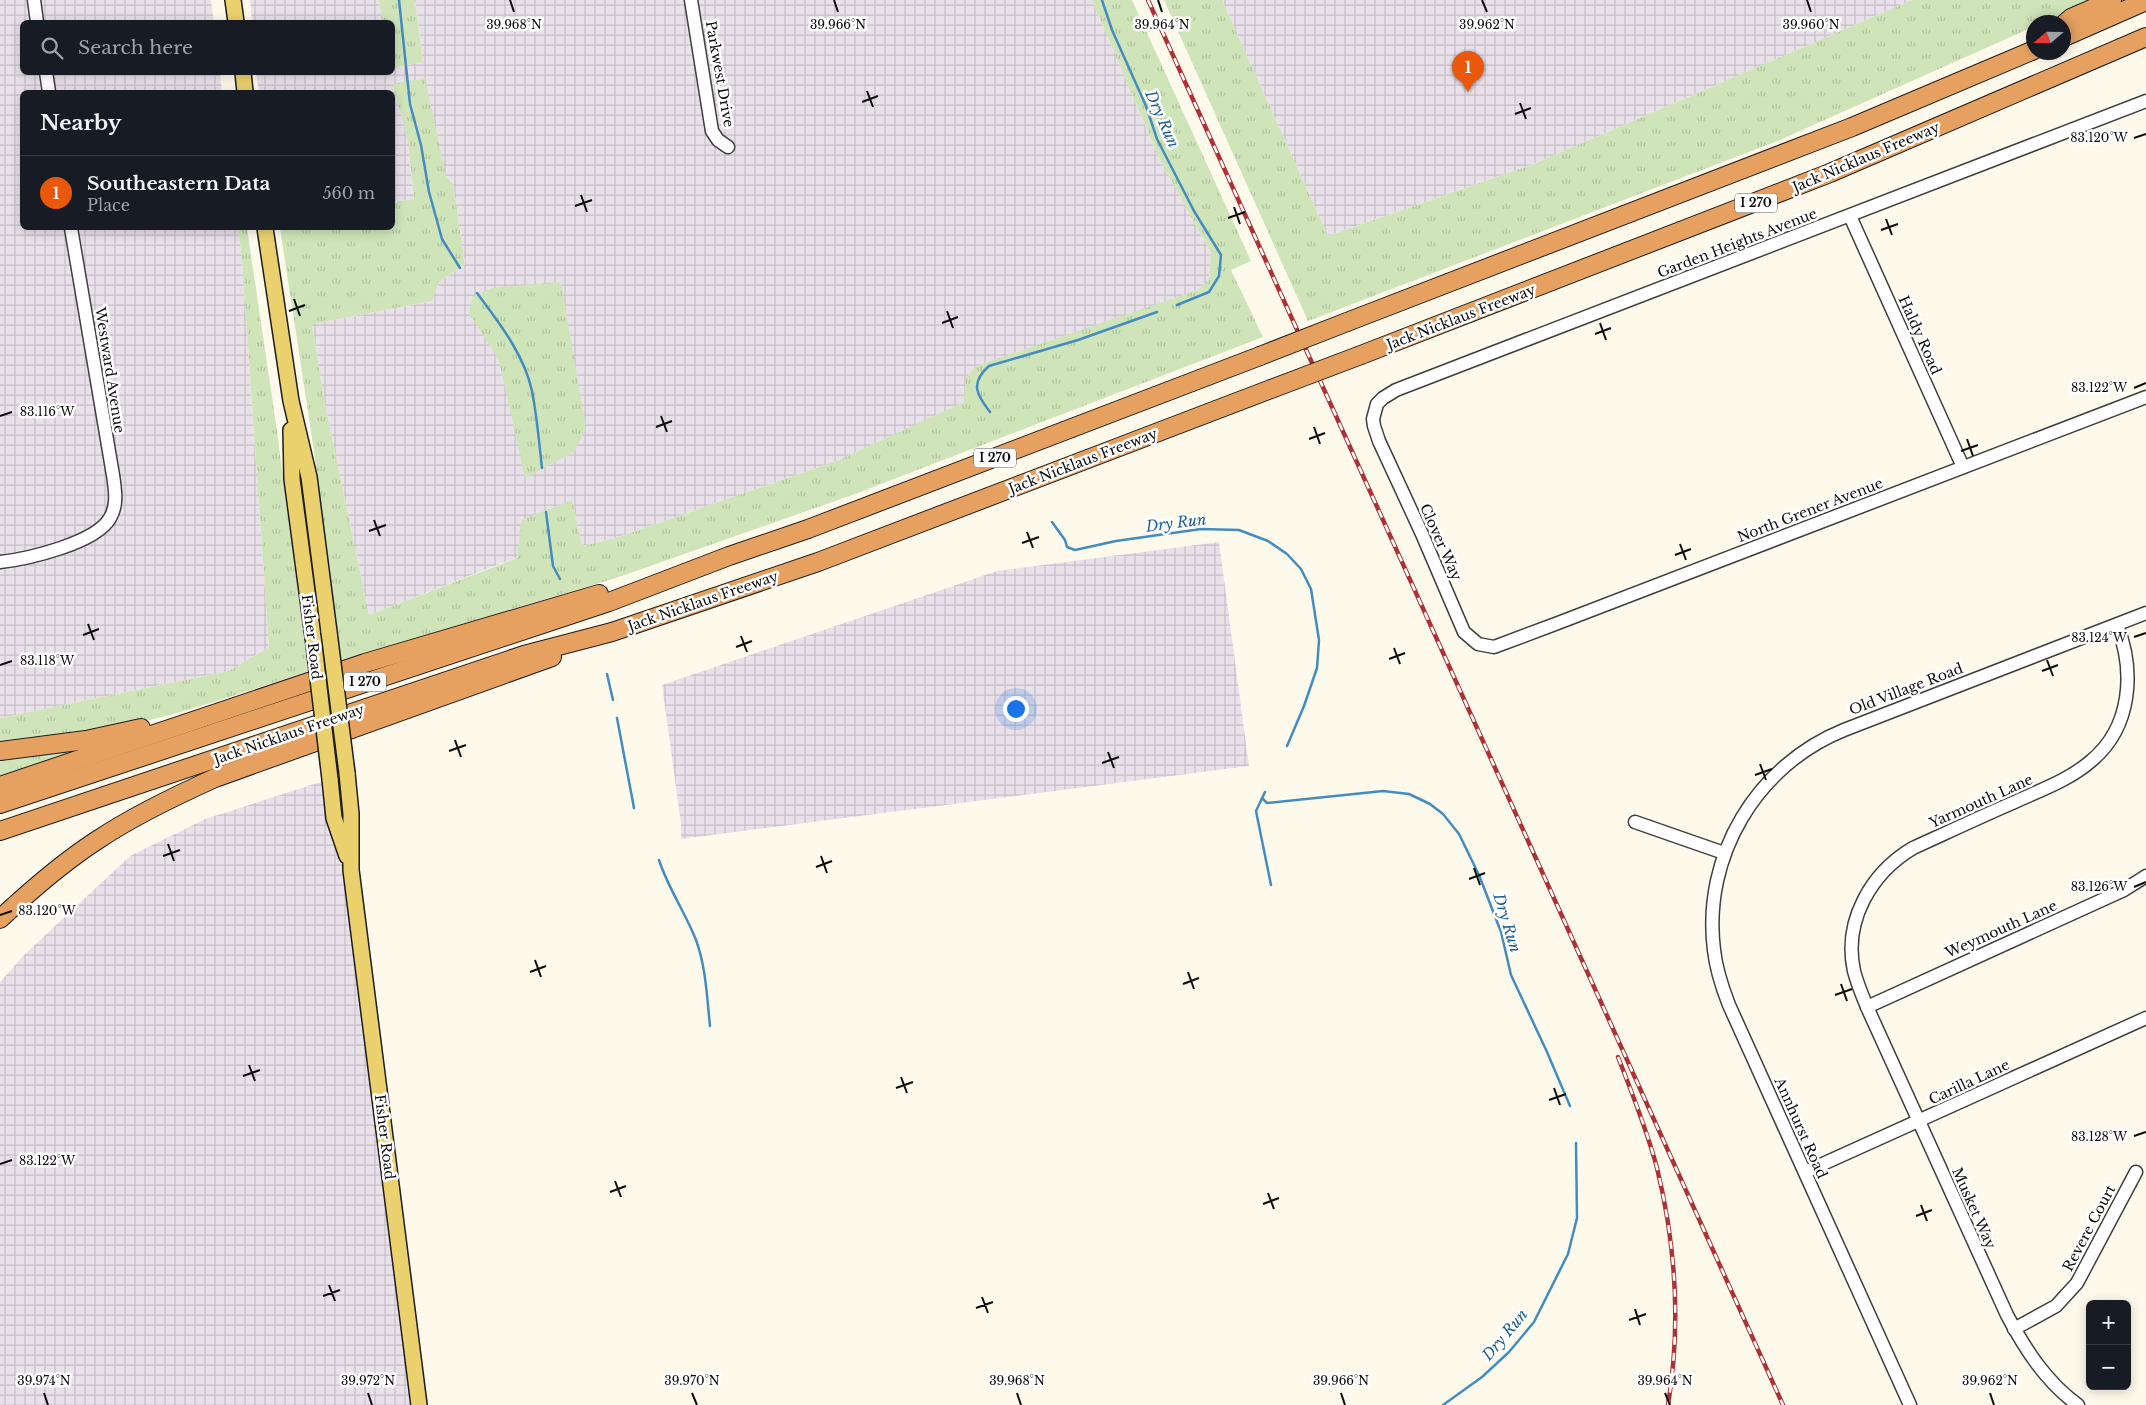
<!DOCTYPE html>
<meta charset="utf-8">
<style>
:root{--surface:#171b24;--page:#20242c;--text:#f1f3f6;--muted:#9ea1a6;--line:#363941;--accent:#ea580c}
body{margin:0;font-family:"Libre Baskerville",serif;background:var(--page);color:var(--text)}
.controls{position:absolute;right:15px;bottom:15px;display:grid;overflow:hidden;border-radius:8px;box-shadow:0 2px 12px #0003}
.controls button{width:45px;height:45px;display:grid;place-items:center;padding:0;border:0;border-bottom:1px solid var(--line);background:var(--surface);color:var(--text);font:25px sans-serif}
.compass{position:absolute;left:2026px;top:15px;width:45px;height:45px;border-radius:50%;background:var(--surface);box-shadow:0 2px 12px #0003;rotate:250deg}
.you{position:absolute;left:1015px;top:708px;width:18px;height:18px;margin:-12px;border:4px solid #fff;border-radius:50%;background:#1a73e8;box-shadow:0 0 0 8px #1a73e833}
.badge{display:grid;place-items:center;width:32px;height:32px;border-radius:50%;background:var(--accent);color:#fff;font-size:16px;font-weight:700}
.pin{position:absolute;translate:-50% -41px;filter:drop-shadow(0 1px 2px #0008)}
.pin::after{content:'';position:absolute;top:26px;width:18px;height:15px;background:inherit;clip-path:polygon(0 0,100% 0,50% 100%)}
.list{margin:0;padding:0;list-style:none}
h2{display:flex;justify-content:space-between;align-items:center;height:65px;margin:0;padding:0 20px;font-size:21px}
h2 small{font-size:16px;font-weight:400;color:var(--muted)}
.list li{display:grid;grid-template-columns:32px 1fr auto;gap:15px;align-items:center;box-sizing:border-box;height:75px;padding:0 20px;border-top:1px solid var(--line)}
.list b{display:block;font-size:19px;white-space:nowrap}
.list p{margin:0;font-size:16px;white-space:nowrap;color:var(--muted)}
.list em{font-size:16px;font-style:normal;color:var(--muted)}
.icon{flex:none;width:28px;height:28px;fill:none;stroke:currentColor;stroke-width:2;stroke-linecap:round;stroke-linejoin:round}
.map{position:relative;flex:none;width:2146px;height:1405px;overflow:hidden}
.search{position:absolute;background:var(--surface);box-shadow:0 2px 12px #0003;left:20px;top:20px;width:375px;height:55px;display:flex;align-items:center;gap:12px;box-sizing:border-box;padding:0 18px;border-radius:8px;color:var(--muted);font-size:19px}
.panel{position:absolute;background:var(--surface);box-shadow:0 2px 12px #0003;left:20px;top:90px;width:375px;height:140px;border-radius:8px}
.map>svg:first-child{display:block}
</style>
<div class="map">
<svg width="2146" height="1405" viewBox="0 0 2146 1405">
<defs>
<pattern id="industrial-grid" width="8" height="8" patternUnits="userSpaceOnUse" patternTransform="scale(1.25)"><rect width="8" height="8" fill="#e9e1ea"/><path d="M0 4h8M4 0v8" fill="none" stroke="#c7c0c8"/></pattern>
<pattern id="grass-tufts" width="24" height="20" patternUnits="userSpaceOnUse" patternTransform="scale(1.25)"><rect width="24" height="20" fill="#cfe4b9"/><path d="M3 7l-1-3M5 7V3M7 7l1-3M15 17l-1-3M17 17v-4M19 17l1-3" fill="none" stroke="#b1c29e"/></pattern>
</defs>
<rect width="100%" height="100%" fill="#fdfaec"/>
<g fill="url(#industrial-grid)">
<polygon points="0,0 211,0 214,22 22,22 22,72 220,73 222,92 22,92 22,228 238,228 242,261 269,647 229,671 0,718"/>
<polygon points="250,0 379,0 382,22 252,22"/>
<polygon points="415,0 1092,0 1159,158 1211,253 1209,279 1198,290 965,379 965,402 839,460 616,538 582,546 572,500 518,557 369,615 324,399 312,324 432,301 439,282 465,264 453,184 446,176 394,84 408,141 414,199 393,202 392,92 259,92 256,73 392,72 393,68 423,62"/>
<polygon points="1222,0 1912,0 1534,164 1328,236"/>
<polygon points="1219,542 1249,766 681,839 681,824 662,685 997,571"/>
<polygon points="330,779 351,870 419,1405 0,1405 0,982 23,956 130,856 205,819"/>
</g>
<g fill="url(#grass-tufts)">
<polygon points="379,0 415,0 423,62 393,68 392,22 382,22"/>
<polygon points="1092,0 1132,0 1251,261 1231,270 1263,337 855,494 616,578 339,661 314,451 280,228 392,228 393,202 414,199 408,141 393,84 425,78 446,176 453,184 465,264 439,282 432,301 312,324 324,399 369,615 517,558 521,520 572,500 582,546 616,538 839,460 964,402 965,379 976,366 1198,290 1209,279 1211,253 1159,158"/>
<polygon points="1164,0 1222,0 1328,236 1534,164 1912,0 2094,0 2044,22 2034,22 2033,27 1775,142 1308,321"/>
<path d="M238 228H247L277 431 308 671C228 698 148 725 65 737 43 741 21 741 0 743V718L229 671 269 647 242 261Z"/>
<polygon points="561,282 586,429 574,452 525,478 499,360 469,313 473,296 492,288"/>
<polygon points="108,742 0,777 0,754"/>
</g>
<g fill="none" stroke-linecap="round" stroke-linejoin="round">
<g stroke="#448cc0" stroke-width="2.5">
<polyline points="399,0 410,104 421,145 429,192 442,239 460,268"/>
<polyline points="1102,0 1112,30 1146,106 1157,139 1194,211 1221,255 1219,276 1209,292 1177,305"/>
<path d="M477 293C499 323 524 354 532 391 537 416 539 442 542 468"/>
<path d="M990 412C976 394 970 383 989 366L1078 340 1157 312"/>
<polyline points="546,512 553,566 560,579"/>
<polyline points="1052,522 1065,540 1067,547 1075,550 1116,541 1201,529 1239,530 1268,541 1287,554 1301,569 1311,589 1319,640 1317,668 1304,706 1287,746"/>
<polyline points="607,674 613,700"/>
<polyline points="617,718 634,808"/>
<polyline points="1265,792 1256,811 1271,885"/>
<polyline points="1262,798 1267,803 1383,791 1409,794 1430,804 1443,814 1459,834 1479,875 1501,932 1511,975 1547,1052 1570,1106"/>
<path d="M659 860C668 888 685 912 696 940 706 967 707 998 710 1026"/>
<polyline points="1443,1405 1482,1377 1509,1352 1534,1322 1568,1254 1577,1218 1576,1143"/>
</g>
<defs>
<g id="minor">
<polyline points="34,0 37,22"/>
<polyline points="691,0 712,131 718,140 728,147"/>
<polyline points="46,72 49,92"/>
<polyline points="2146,101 1396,390 1383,398 1377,404 1373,419 1374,426 1379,441 1422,534 1464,632 1478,644 1494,647 1558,623 2146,397"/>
<polyline points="1850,216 1963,467"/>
<path d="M0 562C28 559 96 543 110 518 118 505 115 489 113 475L71 228"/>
<polyline points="1635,822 1724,853"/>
<polyline points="1867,1007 2124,890 2146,876"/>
<polyline points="1805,1172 2146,1018"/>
<polyline points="2014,1329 2056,1306 2077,1283 2136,1172"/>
<path d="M1910 1405 1729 1005C1722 987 1716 969 1714 950 1702 856 1757 765 1844 730L2146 613"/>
<path d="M2078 1405C2046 1382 2025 1349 2007 1315L1867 1007C1862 995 1857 983 1854 971 1843 921 1871 873 1913 848 1946 833 1978 818 2010 804 2038 791 2068 781 2091 761 2132 727 2135 671 2117 625"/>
</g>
<g id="major">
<polyline points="233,0 236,22"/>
<polyline points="243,72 245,92"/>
<polyline points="265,228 291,401 309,477 329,632"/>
<polyline points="291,430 292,479 313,637"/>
<polyline points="347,773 351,814 351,870 419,1405"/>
<polyline points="330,779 334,818 347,856"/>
</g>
<g id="highway">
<polyline points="2064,24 2071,18 2112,0"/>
<polyline points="2064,37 2146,1"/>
<polyline points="1347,322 1852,127 2034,50"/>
<polyline points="1361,355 1830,173 2146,37"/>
<polyline points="0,751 86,740 141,728"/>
<polyline points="0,786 365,663 599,594"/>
<polyline points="0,804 609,602 729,556 808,529 1260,356"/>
<polyline points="0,831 524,655 612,632 818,562 1271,389"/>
<path d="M0 919C31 890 63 862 99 839 135 815 175 796 215 778L552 657"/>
</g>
</defs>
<use href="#minor" stroke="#3f3f3f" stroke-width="15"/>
<use href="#major" stroke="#1d1d1d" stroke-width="18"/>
<use href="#highway" stroke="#1d1d1d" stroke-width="20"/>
<use href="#minor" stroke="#fff" stroke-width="12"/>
<use href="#major" stroke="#ebd06e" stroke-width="15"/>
<use href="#highway" stroke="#e6a161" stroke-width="18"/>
<defs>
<g id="rail">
<polyline points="1148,0 1783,1405"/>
<path d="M1618 1057C1632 1093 1647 1130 1657 1168 1676 1246 1681 1326 1668 1405"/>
</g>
</defs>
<use href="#rail" stroke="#ae3135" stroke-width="4.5"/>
<use href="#rail" stroke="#fff" stroke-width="2.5" stroke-dasharray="8" stroke-linecap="butt"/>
<defs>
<g id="major-bridge">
<polyline points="329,632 347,773"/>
<polyline points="313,637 330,779"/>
</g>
<g id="highway-bridge">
<polyline points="1260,356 1347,322"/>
<polyline points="1271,389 1361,355"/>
</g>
</defs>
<use href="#major-bridge" stroke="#1d1d1d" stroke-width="18" stroke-linecap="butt"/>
<use href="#highway-bridge" stroke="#1d1d1d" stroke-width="20" stroke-linecap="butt"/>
<use href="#major-bridge" stroke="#ebd06e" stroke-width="15"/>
<use href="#highway-bridge" stroke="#e6a161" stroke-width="18"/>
</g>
<path fill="none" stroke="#0c0c0c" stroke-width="2" d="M510 0 514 12M834 0 838 12M1158 0 1162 12M1482 0 1487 12M1807 0 1811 12M867 91 873 107M862 102 878 96M1520 103 1526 119M1515 114 1531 108M2134 138 2146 134M581 195 587 212M575 206 592 200M1234 207 1240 224M1228 218 1245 212M1886 219 1892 235M1881 230 1898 224M294 299 300 316M289 311 305 305M947 311 953 328M942 323 958 317M1600 323 1606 340M1595 334 1611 328M2134 388 2146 383M0 416 12 412M661 416 667 432M656 427 672 421M1314 427 1320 444M1309 439 1325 433M1967 439 1973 456M1961 451 1978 445M374 520 380 536M369 531 386 525M1027 532 1033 548M1022 543 1039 537M1680 544 1686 560M1675 555 1691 549M88 624 94 640M83 635 99 629M741 636 747 652M2134 637 2146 633M736 647 752 641M1394 648 1400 664M1389 659 1405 653M2047 660 2053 676M0 665 12 661M2042 671 2058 665M455 740 461 757M449 751 466 745M1108 752 1114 768M1102 763 1119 757M1760 764 1766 780M1755 775 1772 769M168 844 174 861M163 856 180 850M821 856 827 873M816 867 832 861M1474 868 1480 885M1469 879 1485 873M2134 887 2146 882M0 915 12 911M535 960 541 977M530 972 546 966M1188 972 1194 989M1183 984 1199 978M1841 984 1847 1001M1835 995 1852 989M249 1065 255 1081M243 1076 260 1070M901 1077 907 1093M896 1088 913 1082M1554 1088 1560 1105M1549 1100 1566 1094M2134 1136 2146 1132M0 1164 12 1160M615 1181 621 1197M610 1192 626 1186M1268 1193 1274 1209M1263 1204 1279 1198M1921 1205 1927 1221M1916 1216 1932 1210M329 1285 335 1301M323 1296 340 1290M982 1297 988 1313M976 1308 993 1302M1635 1309 1640 1325M1629 1320 1646 1314M44 1393 48 1405M368 1393 372 1405M692 1393 697 1405M1017 1393 1021 1405M1341 1393 1345 1405M1665 1393 1670 1405M1990 1393 1994 1405"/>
<g text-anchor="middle" stroke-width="5" stroke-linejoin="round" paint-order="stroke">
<g fill="#fff" stroke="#555" stroke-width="1">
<rect x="1735" y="193.5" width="42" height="19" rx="4"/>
<rect x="974" y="448.5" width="42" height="19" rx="4"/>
<rect x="344" y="672.5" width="42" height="19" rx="4"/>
</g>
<g font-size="12" font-weight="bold" fill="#0c0c0c">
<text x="1756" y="207">I 270</text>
<text x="995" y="462">I 270</text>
<text x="365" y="686">I 270</text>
</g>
<g font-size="14" fill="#0c0c0c" stroke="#fff">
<text transform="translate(720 74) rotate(80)" y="5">Parkwest Drive</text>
<text transform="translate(1866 157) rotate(-23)" y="5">Jack Nicklaus Freeway</text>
<text transform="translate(1737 243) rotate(-21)" y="5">Garden Heights Avenue</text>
<text transform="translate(1461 317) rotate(-21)" y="5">Jack Nicklaus Freeway</text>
<text transform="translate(1920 335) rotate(66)" y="5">Haldy Road</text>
<text transform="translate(110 370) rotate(81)" y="5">Westward Avenue</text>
<text transform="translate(1083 461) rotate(-21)" y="5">Jack Nicklaus Freeway</text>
<text transform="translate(1810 510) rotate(-21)" y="5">North Grener Avenue</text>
<text transform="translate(1441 542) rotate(66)" y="5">Clover Way</text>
<text transform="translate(703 601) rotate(-19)" y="5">Jack Nicklaus Freeway</text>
<text transform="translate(312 637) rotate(83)" y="5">Fisher Road</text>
<text transform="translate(1906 689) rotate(-21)" y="5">Old Village Road</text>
<text transform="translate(289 734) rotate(-19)" y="5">Jack Nicklaus Freeway</text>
<text transform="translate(1981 801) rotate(-24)" y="5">Yarmouth Lane</text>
<text transform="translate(2001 929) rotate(-24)" y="5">Weymouth Lane</text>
<text transform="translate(1969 1082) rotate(-25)" y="5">Carilla Lane</text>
<text transform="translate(1801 1128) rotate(66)" y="5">Annhurst Road</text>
<text transform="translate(385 1137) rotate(83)" y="5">Fisher Road</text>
<text transform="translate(1974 1208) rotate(66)" y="5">Musket Way</text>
<text transform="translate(2089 1228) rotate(-62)" y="5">Revere Court</text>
</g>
<g font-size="15" font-style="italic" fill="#215e91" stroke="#fff">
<text transform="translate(1162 119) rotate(66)" y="5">Dry Run</text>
<text transform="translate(1176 523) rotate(-7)" y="5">Dry Run</text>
<text transform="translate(1507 923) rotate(73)" y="5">Dry Run</text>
<text transform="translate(1505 1335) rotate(-50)" y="5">Dry Run</text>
</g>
</g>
<g font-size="12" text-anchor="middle" fill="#0c0c0c" stroke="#fff" stroke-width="5" stroke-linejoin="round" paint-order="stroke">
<text x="514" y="29">39.968°N</text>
<text x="838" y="29">39.966°N</text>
<text x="1162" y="29">39.964°N</text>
<text x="1487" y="29">39.962°N</text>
<text x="1811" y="29">39.960°N</text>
<text x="2099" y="142">83.120°W</text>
<text x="2099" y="392">83.122°W</text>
<text x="47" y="416">83.116°W</text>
<text x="2099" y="642">83.124°W</text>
<text x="47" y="665">83.118°W</text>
<text x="2099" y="891">83.126°W</text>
<text x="47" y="915">83.120°W</text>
<text x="2099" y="1141">83.128°W</text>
<text x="47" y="1165">83.122°W</text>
<text x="44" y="1385">39.974°N</text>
<text x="368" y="1385">39.972°N</text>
<text x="692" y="1385">39.970°N</text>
<text x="1017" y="1385">39.968°N</text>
<text x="1341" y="1385">39.966°N</text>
<text x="1665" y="1385">39.964°N</text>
<text x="1990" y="1385">39.962°N</text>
</g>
</svg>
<div class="controls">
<button>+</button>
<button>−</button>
</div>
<svg class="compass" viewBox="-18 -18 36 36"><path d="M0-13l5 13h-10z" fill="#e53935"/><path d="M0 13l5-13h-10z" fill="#9ea1a6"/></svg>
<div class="you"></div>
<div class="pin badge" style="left:1468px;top:92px">1</div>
<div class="search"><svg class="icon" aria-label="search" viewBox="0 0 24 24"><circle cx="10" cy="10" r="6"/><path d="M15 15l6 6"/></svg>Search here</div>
<section class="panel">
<h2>Nearby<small></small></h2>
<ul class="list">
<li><span class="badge">1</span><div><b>Southeastern Data</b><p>Place</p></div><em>560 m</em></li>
</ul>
</section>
</div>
